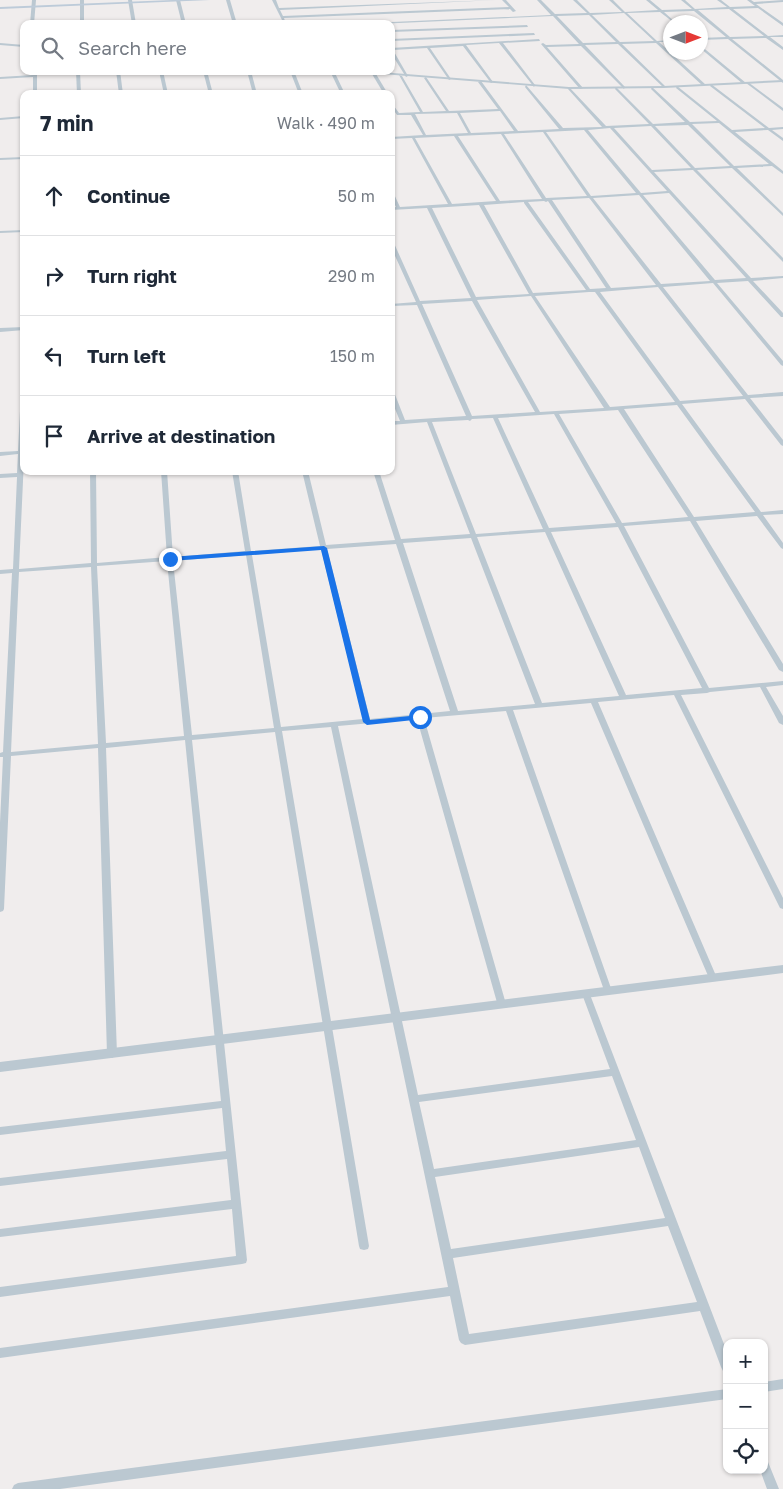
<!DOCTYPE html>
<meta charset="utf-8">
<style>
:root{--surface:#fff;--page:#f6f6f7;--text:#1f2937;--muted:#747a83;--line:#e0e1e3}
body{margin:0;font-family:"Golos Text",sans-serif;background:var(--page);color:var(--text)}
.controls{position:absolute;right:15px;bottom:15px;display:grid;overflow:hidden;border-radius:10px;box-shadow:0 1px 4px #0004}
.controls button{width:45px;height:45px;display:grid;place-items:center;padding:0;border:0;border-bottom:1px solid var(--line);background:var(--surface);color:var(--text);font:25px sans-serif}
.compass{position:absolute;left:663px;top:15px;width:45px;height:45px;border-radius:50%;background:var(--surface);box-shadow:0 1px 4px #0004;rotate:90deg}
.stop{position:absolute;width:15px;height:15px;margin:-11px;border:4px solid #1a73e8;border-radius:50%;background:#fff}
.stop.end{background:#1a73e8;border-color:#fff;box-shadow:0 1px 5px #0008}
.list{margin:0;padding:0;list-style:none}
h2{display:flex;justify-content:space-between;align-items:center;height:65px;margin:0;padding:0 20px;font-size:21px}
h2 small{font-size:16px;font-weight:400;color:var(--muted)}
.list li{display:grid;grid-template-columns:32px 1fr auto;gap:15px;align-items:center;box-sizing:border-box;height:80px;padding:0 20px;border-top:1px solid var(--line)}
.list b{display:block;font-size:19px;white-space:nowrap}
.list em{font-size:16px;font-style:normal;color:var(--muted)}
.icon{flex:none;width:28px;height:28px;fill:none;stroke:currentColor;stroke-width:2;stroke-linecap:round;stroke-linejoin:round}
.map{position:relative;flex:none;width:783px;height:1489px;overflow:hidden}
.search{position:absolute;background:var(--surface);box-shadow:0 1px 4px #0004;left:20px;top:20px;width:375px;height:55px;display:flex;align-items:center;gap:12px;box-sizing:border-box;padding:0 18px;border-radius:10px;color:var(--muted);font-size:19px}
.panel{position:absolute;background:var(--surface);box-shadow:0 1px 4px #0004;left:20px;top:90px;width:375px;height:385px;border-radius:10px}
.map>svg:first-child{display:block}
</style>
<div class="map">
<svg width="783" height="1489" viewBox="0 0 783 1489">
<rect width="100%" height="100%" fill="#f0eded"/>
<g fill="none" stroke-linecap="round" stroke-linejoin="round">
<g fill="#bbc8d1" fill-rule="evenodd">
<polygon points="32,0 36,0 34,24 30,24"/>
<rect x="80" y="0" width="4" height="24"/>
<polygon points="128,0 132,0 136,24 132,24"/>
<polygon points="176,0 180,0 186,24 182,24"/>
<polygon points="226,0 230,0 237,24 233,24"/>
<polygon points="272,0 276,0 279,8 497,0 280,10 283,16 509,7 502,0 506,0 516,11 513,12 510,9 284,18 286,24 270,24 283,22"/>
<path d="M537 0H541L555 14 587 13 573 0H577L590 13 622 12 609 0H613L625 12 658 10 646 0H650L662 10 692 9 681 0H685L695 9 727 7 717 0H721L730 7 755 6 747 0H751L754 2 783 0V2L756 4 783 23V26L758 8 733 9 768 36 783 35V37H770L783 47V50L766 38 732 39 783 80V83L728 39 700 40V38L726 37 694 11 664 12 675 22H673L660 12 627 13 657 41 670 40V42H659L706 85 703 86 656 43 622 44 665 86 664 88 618 44 585 45 625 87 624 89 581 46 547 47 583 88 580 89 541 44 543 43 546 45 579 44 553 16 377 24H347L551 15ZM729 9 764 36 730 37 698 10ZM624 13 654 41 620 42 592 15ZM589 15 616 42 583 43 557 16Z"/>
<polygon points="527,25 528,27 391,32 391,30"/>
<polygon points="534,33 535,35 391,41 391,39"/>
<polygon points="539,39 540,41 503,43 535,85 534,87 499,43 466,45 493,82 491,83 463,46 430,48 451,79 449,80 427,48 393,50 408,76 406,77 391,53 391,48"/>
<polygon points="700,45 746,83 748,82 783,108 783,111 746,83 743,84 700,48"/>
<polygon points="76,71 80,71 81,94 77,94"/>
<polygon points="116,71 120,71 123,94 119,94"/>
<polygon points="159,71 163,71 168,94 164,94"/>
<polygon points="203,71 207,71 213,94 209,94"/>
<polygon points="247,71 251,71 257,94 253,94"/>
<polygon points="290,71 294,71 303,94 299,94"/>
<polygon points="330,71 334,71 345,94 341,94"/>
<polygon points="34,72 37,73 37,94 33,94 33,77 0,79 0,77 33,75"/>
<polygon points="374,73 376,74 388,94 384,94 372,74"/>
<path d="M399 75 402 76 423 112 446 111 424 78 426 77 449 111 498 109 478 82 481 81 518 131 559 129 525 87 526 85 563 128 602 127 568 89 569 87 606 126 649 124 615 89 616 87 653 124 685 122 651 89 652 87 690 122 717 121 676 88 677 86 732 130 765 128 710 86 711 84 769 128 783 127V129L772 130 783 138V141L768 130 735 132 783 171V174L772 166 737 168 783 213V216L732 168 697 170 783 258V262L693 170 654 172 751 278 783 276V278L753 281 783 313V317H781L748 281 717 283 783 361V366L781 365 713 283 663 287 748 395 783 392V396L750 398 783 440V446L781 445 745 399 682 404 761 512 783 510V514L763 515 783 543V549L781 548 757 516 696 521 783 664V672L779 670 690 521 624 526 709 688 783 681V685L766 687 783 716V725L779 723 760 687 710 692 707 693 681 695 783 898V909L780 908 779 906 674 695 598 702 717 978 716 980H710L709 978 591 703 513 710 612 991 611 993 608 994 605 993 506 711 424 718 506 1004 504 1006 501 1007 498 1006 417 719 338 726 418 1095 610 1069 582 994 583 992 586 991 589 992 727 1352V1372L723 1371 721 1367 700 1311 465 1345 461 1343 459 1340 450 1296 0 1358V1348L448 1287 331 727 282 731 369 1246 368 1249 364 1250 360 1249 359 1246 275 732 192 740 247 1260 246 1263 242 1264 0 1297V1287L236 1256 232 1209 0 1237V1229L231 1200 227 1159 0 1186V1178L226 1151 222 1108 0 1135V1127L221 1101 185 740 106 748 117 1054 115 1056 112 1058 109 1056 107 1054 98 748 11 756 4 909 3 911 0 912V823L3 757H0V753L3 752 12 573 0 574V570L13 569 17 477 0 478V474L17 473 18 454 0 456V452L18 451 21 391 24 389V459L19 569 91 563 90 471H96L97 563 167 557 161 471H167L173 557 245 551 232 471H238L251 551 320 546 302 471H308L326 545 395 540 373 471H379L401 539 470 534 427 422 391 425V421H400L391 399V390L394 392 405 420 466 416 417 305 391 306V304L416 302 391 247V240L393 241 420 301 471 298 427 208 391 210V208L396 207 391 197V191L393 192 400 207 448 204 412 138 391 139V137L423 135 411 115H397L391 106V102L399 113 420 112ZM500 111 514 131 471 133 460 113ZM457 113 468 133 426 135 415 114ZM719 123 769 164 734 166 692 124ZM688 125 730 166 695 168 655 126ZM651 126 691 168 652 170 614 128ZM610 128 667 191 641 193 588 130ZM584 130 636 193 591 196 546 132ZM543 132 587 196 546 198 504 134ZM501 134 542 199 500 201 458 136ZM454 136 496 201 452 204 415 138ZM669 193 746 278 715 280 643 195ZM639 195 710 281 661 284 593 198ZM589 198 590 199 656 285 611 288 552 200ZM544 201 546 202 548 201 606 288 590 289 528 202ZM524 202V203L586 290 533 293 484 205ZM479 205 529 294 476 297 432 208ZM658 287 743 396 680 401 600 292ZM589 292H595L675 402 610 407 535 296ZM531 296 604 408 540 412 477 300ZM472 301 535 412 472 416 422 304ZM677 405 755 512 694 517 624 409ZM618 410 688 517 622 523 559 414ZM554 414 616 523 549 528 498 418ZM493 418 543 529 476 534 432 422 468 420 470 421 472 419ZM618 527 702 688 626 695 551 532ZM545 532 619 696 542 703 477 537ZM471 538 535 704 458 711 403 543ZM396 544 450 711 370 719 327 549ZM321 549 363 719 281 727 252 555ZM246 555 274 728 192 735 173 561ZM167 561 184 736 106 743 97 566ZM91 567 98 744 11 752 19 572ZM612 1076 636 1140 434 1169 419 1102ZM639 1147 665 1218 451 1249 435 1177ZM668 1226 697 1302 469 1334 453 1258Z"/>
<polygon points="24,116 24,118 0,120 0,118"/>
<polygon points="24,157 24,159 0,160 0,158"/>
<polygon points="24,230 24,232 0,233 0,231"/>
<polygon points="24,327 24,330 0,332 0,328"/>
<polygon points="783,1379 783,1389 764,1392 764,1382"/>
<polygon points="727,1389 727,1399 60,1489 12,1489 14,1485 18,1483"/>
<polygon points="764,1461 768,1462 779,1489 767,1489 760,1470 764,1470"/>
</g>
<g fill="#bbc8d1" fill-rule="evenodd">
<polygon points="0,43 24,45 24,47 0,45"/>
<polygon points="345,71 368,71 569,87 664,86 783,80 783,82 664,88 569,89"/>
<polygon points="783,965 783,973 0,1072 0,1062"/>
</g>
<polygon fill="#bdcbd9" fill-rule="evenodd" points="172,0 210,0 0,9 0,7"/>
</g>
<polygon fill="#1a73e8" points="324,546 327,548 370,720 420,715 423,716 423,719 367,725 363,722 321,550 170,561 167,559 170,557"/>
</svg>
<div class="controls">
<button>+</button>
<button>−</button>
<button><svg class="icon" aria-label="locate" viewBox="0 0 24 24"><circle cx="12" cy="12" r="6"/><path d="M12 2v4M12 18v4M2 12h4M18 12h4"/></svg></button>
</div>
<svg class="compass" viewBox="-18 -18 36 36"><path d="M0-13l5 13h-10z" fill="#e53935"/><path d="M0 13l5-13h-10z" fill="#747a83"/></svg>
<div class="stop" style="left:420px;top:717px"></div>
<div class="stop end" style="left:170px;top:559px"></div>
<div class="search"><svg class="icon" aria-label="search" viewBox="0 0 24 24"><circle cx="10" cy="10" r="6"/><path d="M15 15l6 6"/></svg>Search here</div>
<section class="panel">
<h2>7 min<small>Walk · 490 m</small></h2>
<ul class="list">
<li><svg class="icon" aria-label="ahead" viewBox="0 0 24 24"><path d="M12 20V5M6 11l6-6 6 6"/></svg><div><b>Continue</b></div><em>50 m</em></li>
<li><svg class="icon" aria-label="right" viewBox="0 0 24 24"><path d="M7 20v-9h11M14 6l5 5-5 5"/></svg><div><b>Turn right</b></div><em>290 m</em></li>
<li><svg class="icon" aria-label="left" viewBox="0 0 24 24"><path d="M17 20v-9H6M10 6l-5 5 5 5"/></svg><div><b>Turn left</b></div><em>150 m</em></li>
<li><svg class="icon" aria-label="arrive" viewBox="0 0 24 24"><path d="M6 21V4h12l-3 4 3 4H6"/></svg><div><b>Arrive at destination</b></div></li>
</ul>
</section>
</div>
